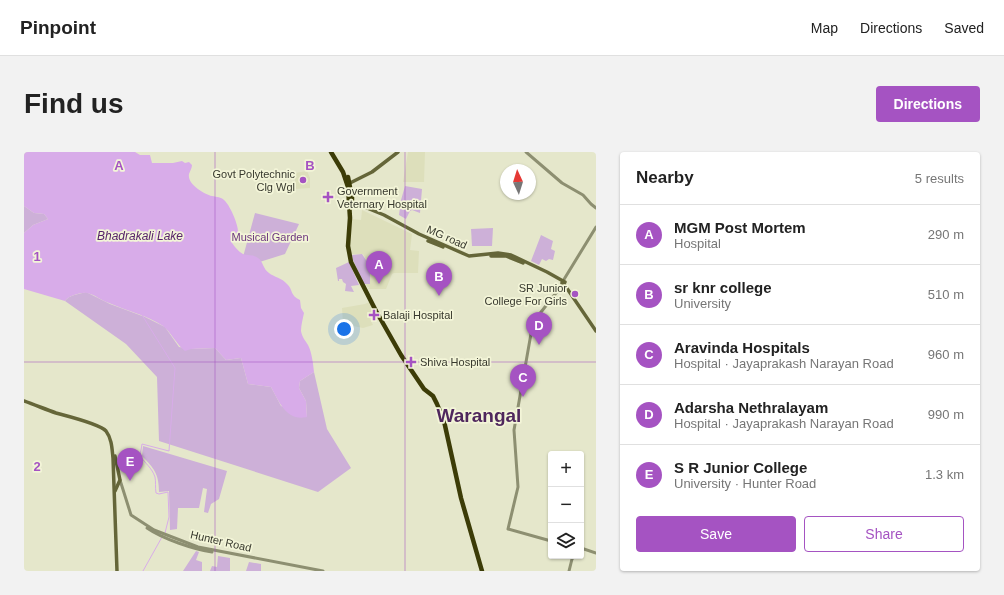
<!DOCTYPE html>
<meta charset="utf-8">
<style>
:root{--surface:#fff;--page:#f2f2f2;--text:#222;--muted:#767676;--line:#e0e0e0;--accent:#a553c2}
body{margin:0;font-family:Arial,sans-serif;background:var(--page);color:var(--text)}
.controls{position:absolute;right:12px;bottom:12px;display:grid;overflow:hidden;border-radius:4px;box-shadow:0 1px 3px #0004}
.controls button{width:36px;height:36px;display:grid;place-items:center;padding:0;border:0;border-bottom:1px solid var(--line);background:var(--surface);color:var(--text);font:20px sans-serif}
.compass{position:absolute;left:476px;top:12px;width:36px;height:36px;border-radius:50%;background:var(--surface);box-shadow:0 1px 3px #0004;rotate:356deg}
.you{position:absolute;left:320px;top:177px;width:14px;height:14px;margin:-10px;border:3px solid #fff;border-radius:50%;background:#1a73e8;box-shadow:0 0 0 6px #1a73e833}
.badge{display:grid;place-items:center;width:26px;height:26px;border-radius:50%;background:var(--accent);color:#fff;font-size:13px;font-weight:700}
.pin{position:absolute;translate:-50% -33px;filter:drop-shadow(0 1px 2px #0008)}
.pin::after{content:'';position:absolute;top:21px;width:14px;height:12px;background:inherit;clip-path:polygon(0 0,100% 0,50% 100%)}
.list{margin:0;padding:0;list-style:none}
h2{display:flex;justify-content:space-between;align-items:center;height:52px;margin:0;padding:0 16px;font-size:17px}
h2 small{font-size:13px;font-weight:400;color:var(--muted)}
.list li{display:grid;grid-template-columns:26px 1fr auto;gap:12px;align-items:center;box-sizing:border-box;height:60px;padding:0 16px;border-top:1px solid var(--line)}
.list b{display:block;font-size:15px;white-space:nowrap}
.list p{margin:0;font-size:13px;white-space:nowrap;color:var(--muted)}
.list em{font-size:13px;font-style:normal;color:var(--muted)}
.actions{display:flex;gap:8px;padding:12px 16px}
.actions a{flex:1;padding:9px 0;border:1px solid var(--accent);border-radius:4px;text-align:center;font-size:14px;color:var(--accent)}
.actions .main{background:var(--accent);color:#fff}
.icon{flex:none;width:22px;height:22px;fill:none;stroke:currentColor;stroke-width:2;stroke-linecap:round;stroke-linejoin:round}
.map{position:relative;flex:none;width:572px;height:419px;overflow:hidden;border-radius:4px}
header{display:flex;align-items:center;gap:24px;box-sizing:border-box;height:56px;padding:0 20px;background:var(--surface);border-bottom:1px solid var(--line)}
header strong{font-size:19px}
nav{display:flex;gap:22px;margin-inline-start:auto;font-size:14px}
.intro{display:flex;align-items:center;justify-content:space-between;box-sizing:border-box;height:96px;padding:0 24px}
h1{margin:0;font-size:28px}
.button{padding:10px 18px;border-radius:4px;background:var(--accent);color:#fff;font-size:14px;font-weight:700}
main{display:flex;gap:24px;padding:0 24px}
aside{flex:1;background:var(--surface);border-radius:4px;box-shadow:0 1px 3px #0004}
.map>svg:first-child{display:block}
</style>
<header>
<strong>Pinpoint</strong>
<nav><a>Map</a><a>Directions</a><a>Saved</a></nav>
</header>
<div class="intro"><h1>Find us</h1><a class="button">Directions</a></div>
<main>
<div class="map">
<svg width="572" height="419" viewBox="0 0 572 419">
<rect width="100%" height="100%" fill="#e5e7cb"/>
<g fill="#dddfbb">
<polygon points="384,0 401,0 400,30 379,30"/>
<polygon points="283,19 286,26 286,36 271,37 271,21"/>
<polygon points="338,58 388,82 386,98 395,99 394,121 370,121 368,122 362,137 344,137 345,135 343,135 342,132 346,132 346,114 339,102 327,102 326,91 327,67 337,68"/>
<polygon points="345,150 351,160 351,161 344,163 349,173 339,176 319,172 318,156 341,152"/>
</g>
<g fill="#cdb0d8">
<polygon points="381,34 398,37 396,61 388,58 386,59 382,67 375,63 377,48"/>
<polygon points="0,54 10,61 20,62 24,67 9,73 0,81"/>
<polygon points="231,61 275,72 261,102 216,116"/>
<polygon points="469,76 468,94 448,94 447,77"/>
<polygon points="517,83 529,89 527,97 531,99 529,108 525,107 522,109 518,107 515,113 507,109"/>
<polygon points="338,102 346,114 346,132 340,132 329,108 328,103"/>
<polygon points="325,110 335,133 327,134 330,140 321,139 322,132 319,130 318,127 315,127 315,129 314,129 312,116"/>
<path d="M62 140 86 152 121 165 141 175 155 195 167 197 191 196 202 208 217 206 224 232 247 235 257 254 283 265 282 249 275 236 276 229 290 220 303 277 327 316 294 340 135 289 133 225 102 192 41 149C45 143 55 142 62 140Z"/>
<path d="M119 294 203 319 195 347 187 352 184 361 180 360 183 337 179 336 175 356H154L153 377 146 378 145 339 135 340C135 322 130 316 118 304Z"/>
<polygon points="172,399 175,400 172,408 178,410 178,419 159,419"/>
<polygon points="194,404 206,406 206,419 186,419 188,414 193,415"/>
<polygon points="225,410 237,412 237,419 222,419"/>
</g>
<path fill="#d8ace9" d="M0 0H111L116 3H126L128 11H149L158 9 161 11 165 10 168 13C168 16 166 19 165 22 163 32 180 42 188 44 193 45 197 45 200 48 206 53 215 74 214 81 213 84 210 90 208 91 211 95 215 100 219 102 224 104 229 102 234 106 239 109 239 117 245 121 250 125 258 126 263 132 269 137 266 144 276 148L277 156 280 161C279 166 277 173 277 179 278 185 281 188 284 193 288 201 289 211 290 220L276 229 275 236 282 249 283 265C263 270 255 250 247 235L224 232 217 206 202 208 191 196 167 197 161 199C152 192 147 180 139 174 123 163 103 159 85 151 78 149 70 142 63 141 57 140 44 144 41 149L0 137V81L9 73 24 67 20 62 10 61 0 54Z"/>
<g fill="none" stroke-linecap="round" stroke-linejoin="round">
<g stroke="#d8ace9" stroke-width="1">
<path d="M118 163 151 216 145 299 118 292 116 304C121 311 128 316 131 325 132 330 131 335 132 341L135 342 144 340 145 365 141 381"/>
<polyline points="119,419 138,385"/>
</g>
<g stroke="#8d8f71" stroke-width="3">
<polyline points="502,0 538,31 559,43 567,52 572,56"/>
<polyline points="539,129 572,75"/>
<polyline points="96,328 107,363 130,378 174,395 299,419"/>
<path d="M123 376C139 387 169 397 188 400"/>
<polyline points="527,389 484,377 494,335 490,278 508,176 510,169 539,132"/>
<polyline points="557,396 572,401"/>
<polyline points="545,419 548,407 551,404"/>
</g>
<g stroke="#656639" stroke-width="3.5">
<polyline points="326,31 348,20 374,0"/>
<polyline points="326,49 360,63 395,82 445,104 474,101 487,103 523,120 539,129"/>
<polyline points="404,89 419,95"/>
<polyline points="467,104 482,104 499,111"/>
<polyline points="540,132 538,131 539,129 541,130 540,132 572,179"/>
<path d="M0 249C11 253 21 257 32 261 43 264 76 272 82 279 88 287 88 297 89 306L93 419"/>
<polyline points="91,304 96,328 91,339"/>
</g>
<g stroke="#3c3c07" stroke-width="4.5">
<polyline points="307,0 319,20 324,35 326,66 324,94 327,110 352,159 377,203 400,237 409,244 413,252 420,269 437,346 458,419"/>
<polyline points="324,25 328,46 328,55"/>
</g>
</g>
<path fill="none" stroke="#a553c2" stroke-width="1" stroke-opacity="0.55" d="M191 0V419M381 0V419M0 210H572"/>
<g fill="#a553c2" stroke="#f3f5d8" stroke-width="1.5">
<circle cx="279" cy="28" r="4"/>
<path d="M302 39h4v4h4v4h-4v4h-4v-4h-4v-4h4z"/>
<circle cx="551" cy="142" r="4"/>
<path d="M348 157h4v4h4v4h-4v4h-4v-4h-4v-4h4z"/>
<path d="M385 204h4v4h4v4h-4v4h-4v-4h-4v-4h4z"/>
</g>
<g text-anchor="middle" stroke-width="3.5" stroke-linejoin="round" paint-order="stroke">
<g font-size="11" fill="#38392e" stroke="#f3f5d8" text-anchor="start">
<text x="271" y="26" text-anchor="end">Govt Polytechnic<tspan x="271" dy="13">Clg Wgl</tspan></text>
<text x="313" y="43">Government<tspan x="313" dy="13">Veternary Hospital</tspan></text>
<text x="543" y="140" text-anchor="end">SR Junior<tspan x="543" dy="13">College For Girls</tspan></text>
<text x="359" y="167">Balaji Hospital</text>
<text x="396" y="214">Shiva Hospital</text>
</g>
<g font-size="11" fill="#6c367e" stroke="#f3f5d8">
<text x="246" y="89">Musical Garden</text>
</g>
<g font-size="11" fill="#38392e" stroke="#f3f5d8">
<text transform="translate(423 85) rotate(24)" y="4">MG road</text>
<text transform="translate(197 389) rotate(13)" y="4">Hunter Road</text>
</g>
<g font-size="12" font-style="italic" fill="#58236a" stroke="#f3f5d8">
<text x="116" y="88">Bhadrakali Lake</text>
</g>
<g font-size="19" font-weight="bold" fill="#4f275d" stroke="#f3f5d8">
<text x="455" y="270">Warangal</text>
</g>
</g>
<g font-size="13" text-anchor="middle" font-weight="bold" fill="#a553c2" stroke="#f3f5d8" stroke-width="3.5" stroke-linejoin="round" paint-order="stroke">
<text x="95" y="18">A</text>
<text x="286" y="18">B</text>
<text x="13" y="109">1</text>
<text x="13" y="319">2</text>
</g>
</svg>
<div class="controls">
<button>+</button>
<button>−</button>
<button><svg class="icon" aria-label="layers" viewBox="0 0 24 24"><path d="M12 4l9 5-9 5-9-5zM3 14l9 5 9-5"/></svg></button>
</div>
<svg class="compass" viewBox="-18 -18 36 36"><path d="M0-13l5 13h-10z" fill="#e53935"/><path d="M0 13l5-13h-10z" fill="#767676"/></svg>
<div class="you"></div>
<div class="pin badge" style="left:355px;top:132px">A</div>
<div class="pin badge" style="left:415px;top:144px">B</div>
<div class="pin badge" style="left:499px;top:245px">C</div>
<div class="pin badge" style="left:515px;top:193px">D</div>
<div class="pin badge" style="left:106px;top:329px">E</div>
</div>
<aside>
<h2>Nearby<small>5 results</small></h2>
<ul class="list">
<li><span class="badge">A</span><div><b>MGM Post Mortem</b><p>Hospital</p></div><em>290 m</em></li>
<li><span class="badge">B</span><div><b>sr knr college</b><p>University</p></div><em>510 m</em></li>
<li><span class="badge">C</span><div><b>Aravinda Hospitals</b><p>Hospital · Jayaprakash Narayan Road</p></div><em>960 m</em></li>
<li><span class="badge">D</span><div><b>Adarsha Nethralayam</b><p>Hospital · Jayaprakash Narayan Road</p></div><em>990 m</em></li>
<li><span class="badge">E</span><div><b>S R Junior College</b><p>University · Hunter Road</p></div><em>1.3 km</em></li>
</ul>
<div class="actions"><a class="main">Save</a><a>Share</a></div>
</aside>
</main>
